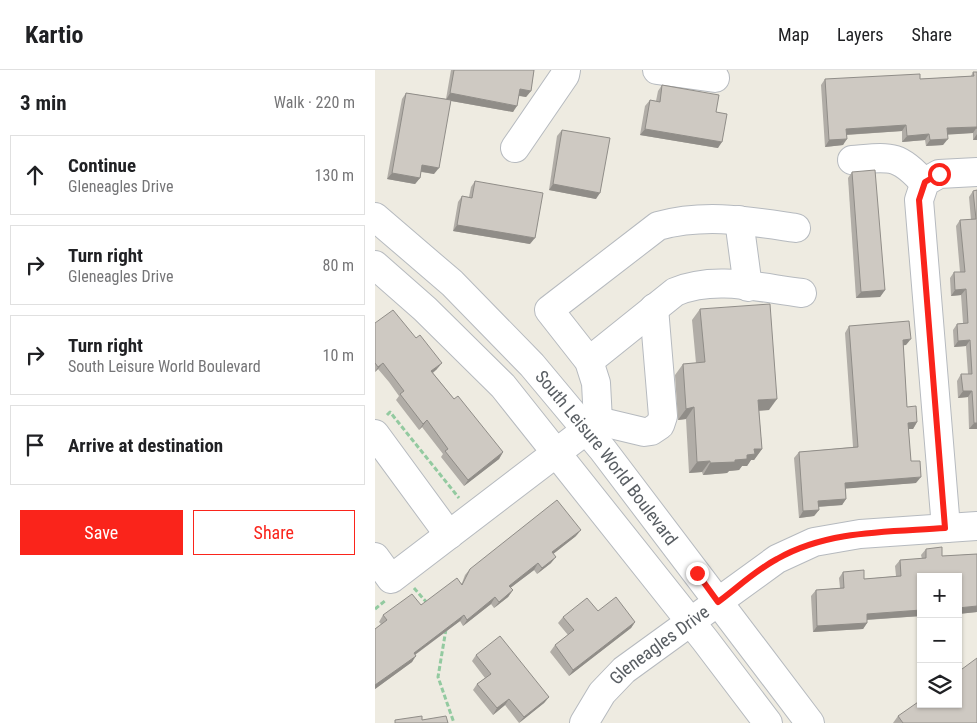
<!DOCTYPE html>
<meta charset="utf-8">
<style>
:root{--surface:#fff;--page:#f6f6f6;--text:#202124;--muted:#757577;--line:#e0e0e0;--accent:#fa241b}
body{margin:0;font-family:"Roboto Condensed",sans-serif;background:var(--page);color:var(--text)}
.controls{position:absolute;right:15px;bottom:15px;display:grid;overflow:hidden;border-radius:0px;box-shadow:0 1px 4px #0004}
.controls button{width:45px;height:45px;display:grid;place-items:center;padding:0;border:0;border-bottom:1px solid var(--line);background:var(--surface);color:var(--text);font:25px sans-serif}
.stop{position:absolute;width:15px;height:15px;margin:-11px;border:4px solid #fa241b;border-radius:50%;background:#fff}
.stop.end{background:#fa241b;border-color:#fff;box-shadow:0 1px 5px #0008}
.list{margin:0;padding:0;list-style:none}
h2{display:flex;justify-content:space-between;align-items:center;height:65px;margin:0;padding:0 20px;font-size:21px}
h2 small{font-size:16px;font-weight:400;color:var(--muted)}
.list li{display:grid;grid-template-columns:32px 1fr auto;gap:15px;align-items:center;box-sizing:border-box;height:80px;margin:0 10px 10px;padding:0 10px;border:1px solid var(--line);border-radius:0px}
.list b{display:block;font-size:19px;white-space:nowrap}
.list p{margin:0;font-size:16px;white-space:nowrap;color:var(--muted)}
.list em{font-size:16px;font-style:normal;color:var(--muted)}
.actions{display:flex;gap:10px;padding:15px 20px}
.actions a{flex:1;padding:11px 0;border:1px solid var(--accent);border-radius:0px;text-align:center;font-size:18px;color:var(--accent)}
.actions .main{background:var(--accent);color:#fff}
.icon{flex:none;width:28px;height:28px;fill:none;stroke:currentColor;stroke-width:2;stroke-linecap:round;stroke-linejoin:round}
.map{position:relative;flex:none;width:602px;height:653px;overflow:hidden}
header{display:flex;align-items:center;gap:30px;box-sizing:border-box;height:70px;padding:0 25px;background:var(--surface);border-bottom:1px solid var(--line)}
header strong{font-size:24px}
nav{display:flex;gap:28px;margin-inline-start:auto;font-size:18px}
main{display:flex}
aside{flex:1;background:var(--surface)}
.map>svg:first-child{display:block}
</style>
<header>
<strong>Kartio</strong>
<nav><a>Map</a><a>Layers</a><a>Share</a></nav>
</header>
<main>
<aside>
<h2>3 min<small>Walk · 220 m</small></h2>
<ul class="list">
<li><svg class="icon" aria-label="ahead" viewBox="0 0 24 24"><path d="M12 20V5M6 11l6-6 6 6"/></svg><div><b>Continue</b><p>Gleneagles Drive</p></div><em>130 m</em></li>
<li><svg class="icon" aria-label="right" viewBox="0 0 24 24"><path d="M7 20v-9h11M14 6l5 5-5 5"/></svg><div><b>Turn right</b><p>Gleneagles Drive</p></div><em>80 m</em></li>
<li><svg class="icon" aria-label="right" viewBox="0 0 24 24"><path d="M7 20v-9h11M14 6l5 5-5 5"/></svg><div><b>Turn right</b><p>South Leisure World Boulevard</p></div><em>10 m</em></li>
<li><svg class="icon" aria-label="arrive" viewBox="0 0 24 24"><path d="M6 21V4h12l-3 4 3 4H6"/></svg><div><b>Arrive at destination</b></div></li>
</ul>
<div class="actions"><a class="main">Save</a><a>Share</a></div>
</aside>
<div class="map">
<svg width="602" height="653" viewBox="0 0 602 653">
<rect width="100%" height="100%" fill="#eeebe1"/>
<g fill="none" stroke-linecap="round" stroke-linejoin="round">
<defs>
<g id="minor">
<polyline points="282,0 340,8"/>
<polyline points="140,78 190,5 191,0"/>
<path d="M477 90C514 87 523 83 549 113"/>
<path id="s1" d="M0 147 77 213 157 295 228 380 435 653"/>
<polyline points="364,150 373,217"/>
<polyline points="0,195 50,239 128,316 330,570 393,653"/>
<path d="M214 291 300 222C340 205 385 218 427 223"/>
<path d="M223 351 221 313 214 291 174 240 283 156C331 143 373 151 421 158"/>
<polyline points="0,364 74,465"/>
<polyline points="571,458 544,130 550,112 564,104 602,102"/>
<polyline points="0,487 16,509 223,351 269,362 276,361 285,355 288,346 279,238"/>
<path id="s2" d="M209 653 227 623 249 600 402 489 439 472 485 464 602 456"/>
</g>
</defs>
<use href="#minor" stroke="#b6babf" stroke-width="30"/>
<g stroke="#93caa0" stroke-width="3" stroke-dasharray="5 2.5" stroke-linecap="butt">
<polyline points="12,345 15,342 84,428"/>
<polyline points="39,518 53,534"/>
<polyline points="0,539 11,530"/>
<polyline points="71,559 63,607 79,653"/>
</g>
<use href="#minor" stroke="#fff" stroke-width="28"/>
</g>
<g fill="#b1ada7">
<polygon points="76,0 159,0 156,21 151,27 144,26 138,42 76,31 59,104 46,102 45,108 40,114 12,109 27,29 31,23 71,29"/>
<polygon points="598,2 602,2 602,70 598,70 598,63 572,64 568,75 551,76 550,70 527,72 527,61 472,65 468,75 450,77 446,15 450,9 545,9 596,6"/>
<polygon points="287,15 341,42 343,78 265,65 270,36 275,30 281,31 283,21"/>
<polygon points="187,60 221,129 174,120 182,66"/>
<polygon points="477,102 510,220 505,227 481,228 473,108"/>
<polygon points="100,111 155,174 78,161 83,132 87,126 94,127 96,117"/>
<polygon points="602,120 602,359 594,359 593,327 583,328 582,311 586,304 593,304 591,276 579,277 578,260 582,254 588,253 586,225 576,226 575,208 579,202 585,202 581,156 585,150 596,150 594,127 598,121"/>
<polygon points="325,239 394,340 384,341 387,379 379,390 376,390 372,396 367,396 364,400 354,401 352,403 328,405 327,402 314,403 311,349 303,350 300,305 308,294 321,293 317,250"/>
<polygon points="0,253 62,299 58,303 79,329 128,382 124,389 89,416 66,387 68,384 47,357 44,360 21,330 24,326 14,312 3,299 0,302"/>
<polygon points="474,256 531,275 528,275 532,337 542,352 538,359 533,359 536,391 541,413 471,418 471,429 467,435 443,437 444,440 439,446 424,448 419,388 424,382 478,377 470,263"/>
<polygon points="201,466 178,484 176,493 162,504 159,500 135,518 138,520 133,527 119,538 116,534 88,556 85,551 40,585 37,592 0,619 0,559 6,554 4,552 8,545 46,535 87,513 90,505 95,499"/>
<polygon points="551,479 567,486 602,484 602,542 583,544 546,507 546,546 492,550 492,553 488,559 438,562 436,526 441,520 465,518 464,508 468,502 489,509 521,506 520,496 525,490 547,489 546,485"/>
<polygon points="223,541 260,552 256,558 194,606 175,582 180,575 193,565 183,553 188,547"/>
<polygon points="101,585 174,627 169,633 144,653 130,635 118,645 98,620 102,614 110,608 97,591"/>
<polygon points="523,646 602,653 518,653"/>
</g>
<g fill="#908d88">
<polygon points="145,19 156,21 151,27 141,25"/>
<polygon points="75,23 142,36 138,42 71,30"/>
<polygon points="531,55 527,61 467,65 471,59"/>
<polygon points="602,57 598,63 568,65 572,58"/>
<polygon points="270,59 347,72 343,78 265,65"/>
<polygon points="554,64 550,70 527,72 532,66"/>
<polygon points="602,64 602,70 598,70"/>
<polygon points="472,69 468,75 450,77 454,70"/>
<polygon points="573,69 568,75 551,76 555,70"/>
<polygon points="47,95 64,98 59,104 43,101"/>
<polygon points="17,103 45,108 40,114 12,109"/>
<polygon points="178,114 225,123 221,129 174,120"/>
<polygon points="82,155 160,168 155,174 78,161"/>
<polygon points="591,219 586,225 576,226 580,220"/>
<polygon points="510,220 505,227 481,228 486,222"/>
<polygon points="536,269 531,275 524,276 528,270"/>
<polygon points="595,270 591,276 579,277 583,271"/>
<polygon points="8,293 3,299 0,302 3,297"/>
<polygon points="67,293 62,299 52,307 56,301"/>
<polygon points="588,321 597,321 593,327 583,328"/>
<polygon points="402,329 394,340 375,341 383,330"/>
<polygon points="319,337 311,349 303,350 311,339"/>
<polygon points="52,350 47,357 44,360 48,354"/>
<polygon points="542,352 538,359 528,359 533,353"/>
<polygon points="599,353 602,353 602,359 594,359"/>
<polygon points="379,379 387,379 379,390 376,390 372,396 367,396 364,400 354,401 352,403 328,405 335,393 360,390 372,385"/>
<polygon points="128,382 124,389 89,416 93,410"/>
<polygon points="335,391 327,402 314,403 322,392"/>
<polygon points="546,407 541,413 466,419 470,413"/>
<polygon points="471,429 467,435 439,437 443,431"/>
<polygon points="444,440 439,446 424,448 428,441"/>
<polygon points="206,460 201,466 173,488 177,482"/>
<polygon points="181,487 176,493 162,504 167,498"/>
<polygon points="163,493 159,500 130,522 134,516"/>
<polygon points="138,520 133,527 119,538 124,532"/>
<polygon points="120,527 116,534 88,556 92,550"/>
<polygon points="602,536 602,542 583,544 583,538"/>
<polygon points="546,540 546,546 487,550 492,544"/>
<polygon points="89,545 85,551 34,589 39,583"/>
<polygon points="260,552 256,558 194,606 198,600"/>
<polygon points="492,553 488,559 438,562 442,556"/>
<polygon points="41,586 37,592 0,619 0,615"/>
<polygon points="174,627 169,633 144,653 149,647"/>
<polygon points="134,629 130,635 118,645 122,638"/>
</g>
<g fill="#cec9c2" stroke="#908d88">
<polygon points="79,0 159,0 156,21 145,19 142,36 75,23"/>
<polygon points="598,2 602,2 602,59 602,57 572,58 573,69 555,70 554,64 532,66 531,55 471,59 472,69 454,70 450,9 545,4 545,9 599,6"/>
<polygon points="287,15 344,25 341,42 352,44 347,72 270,59 275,30 285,32"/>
<polygon points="31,23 76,30 64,98 47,95 45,108 17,103"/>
<polygon points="187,60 235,68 225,123 178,114"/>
<polygon points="500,100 510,220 486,222 477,102"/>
<polygon points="100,111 168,123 160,168 82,155 87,126 97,128"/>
<polygon points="602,120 602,353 599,353 597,321 588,321 586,304 597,304 595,270 583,271 582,254 593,253 591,219 580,220 579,202 590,202 585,150 601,149 598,121"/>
<polygon points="395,234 402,329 383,330 387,379 379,379 380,384 372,385 372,389 360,390 360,392 335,393 335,391 322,392 319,337 311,339 308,294 330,292 325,239"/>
<polygon points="18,240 41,268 45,265 67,293 56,301 79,329 83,326 128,382 93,410 70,381 73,379 52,350 48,354 25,324 29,321 8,293 3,297 0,293 0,253"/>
<polygon points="534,251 536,269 528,270 532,337 541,336 542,352 533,353 536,391 545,391 546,407 470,413 471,429 443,431 444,440 428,441 424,382 483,377 474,256"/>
<polygon points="182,430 206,460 177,482 181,487 167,498 163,493 134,516 138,520 124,532 120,527 92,550 89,545 39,583 41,586 0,615 0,559 12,550 8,545 37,524 46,535 82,508 87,515 95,499"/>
<polygon points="567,477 567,486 602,484 602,536 583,538 583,507 546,507 546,540 492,544 492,553 442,556 441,520 469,518 468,502 489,500 489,509 526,506 525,490 551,488 551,479"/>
<polygon points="241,527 260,552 198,600 180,575 199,560 188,547 212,528 223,541"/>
<polygon points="125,566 174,627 149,647 134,629 122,638 102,614 116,604 101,585"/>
<polygon points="602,588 602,653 528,653 523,646 546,630 546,634 583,634 583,602"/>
<polygon points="47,646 47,650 71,646 73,653 20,653 20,650"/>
</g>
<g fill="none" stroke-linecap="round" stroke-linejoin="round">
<path stroke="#fa241b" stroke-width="6" d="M322 503 343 532C362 518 381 500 402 489 452 460 514 462 570 458L544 130 550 112 564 104"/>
</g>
<g text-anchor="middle" stroke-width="5" stroke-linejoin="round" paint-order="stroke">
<g font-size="18" fill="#595e63" stroke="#fff">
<text dy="6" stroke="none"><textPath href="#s1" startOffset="335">South Leisure World Boulevard</textPath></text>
<text dy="6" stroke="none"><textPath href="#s2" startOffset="110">Gleneagles Drive</textPath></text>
</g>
</g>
</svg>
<div class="controls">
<button>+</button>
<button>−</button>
<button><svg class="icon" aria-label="layers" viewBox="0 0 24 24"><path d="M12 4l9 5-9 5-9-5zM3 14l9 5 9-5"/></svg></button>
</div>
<div class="stop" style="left:564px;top:104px"></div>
<div class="stop end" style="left:322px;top:503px"></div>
</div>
</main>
